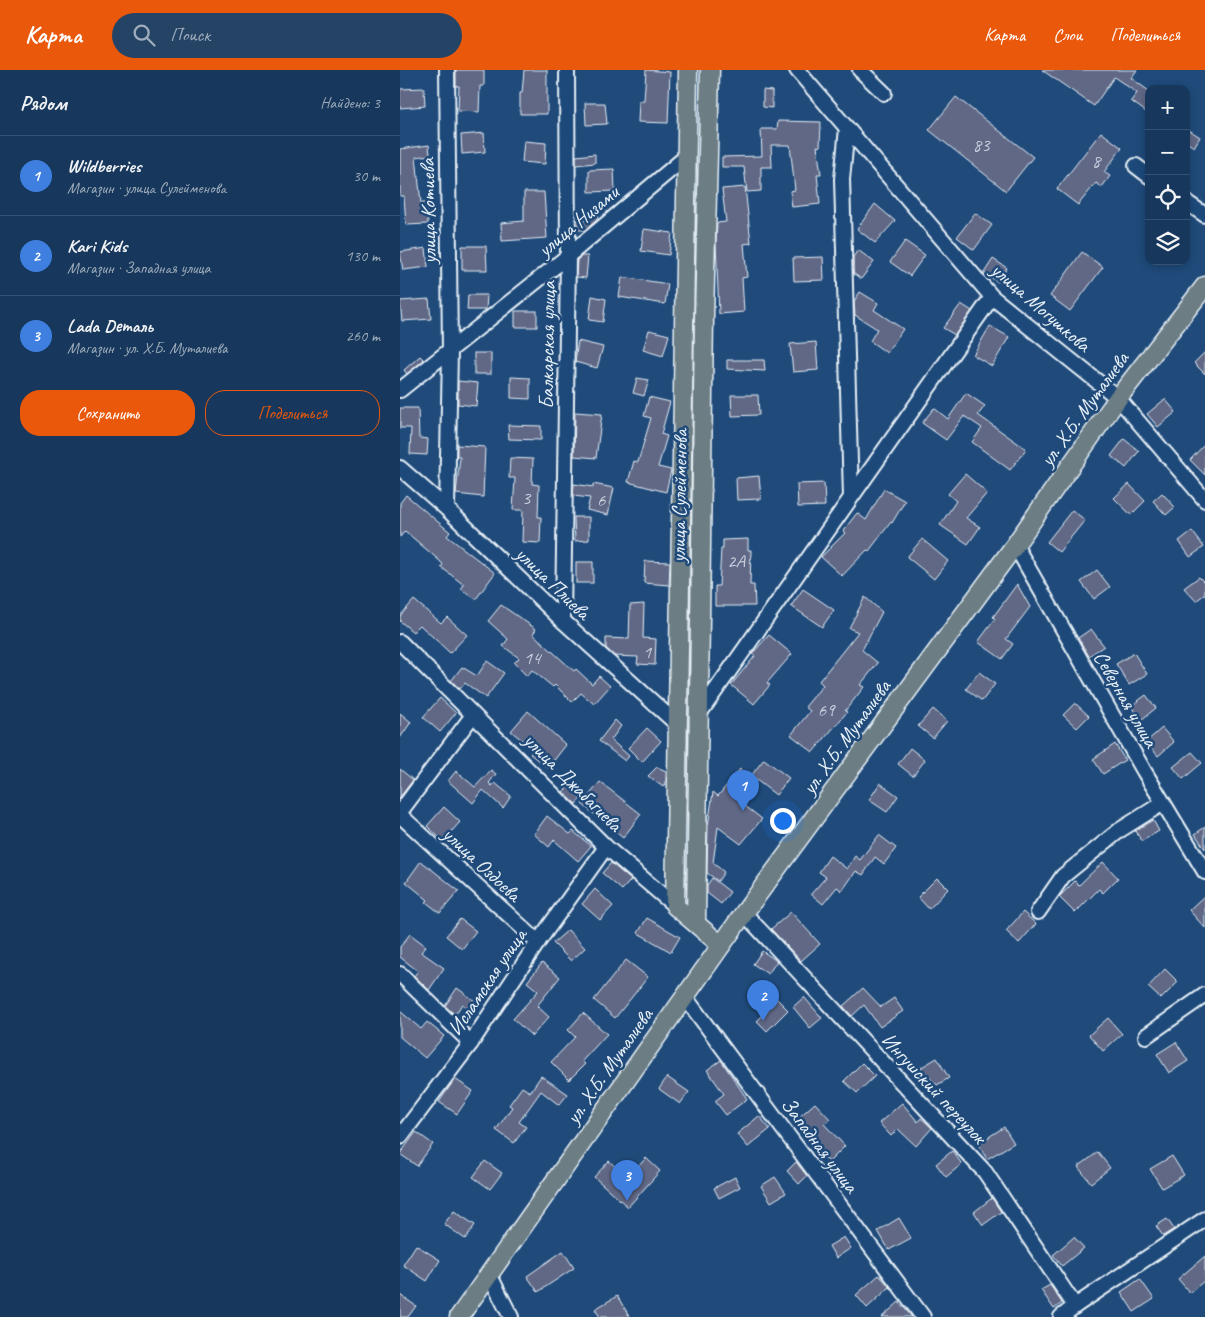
<!DOCTYPE html>
<html lang="ru">
<meta charset="utf-8">
<style>
:root{--surface:#17385c;--page:#244365;--text:#f1f3f6;--muted:#9eacbb;--line:#365272;--accent:#ea580c}
body{margin:0;font-family:Caveat,sans-serif;background:var(--page);color:var(--text)}
.controls{position:absolute;right:15px;top:15px;display:grid;overflow:hidden;border-radius:10px;box-shadow:0 2px 8px #0003}
.controls button{width:45px;height:45px;display:grid;place-items:center;padding:0;border:0;border-bottom:1px solid var(--line);background:var(--surface);color:var(--text);font:25px sans-serif}
.you{position:absolute;left:382px;top:750px;width:18px;height:18px;margin:-12px;border:4px solid #fff;border-radius:50%;background:#1a73e8;box-shadow:0 0 0 8px #1a73e833}
.badge{display:grid;place-items:center;width:32px;height:32px;border-radius:50%;background:var(--accent);color:#fff;font-size:16px;font-weight:700}
.pin{position:absolute;translate:-50% -41px;filter:drop-shadow(0 1px 2px #0008)}
.pin::after{content:'';position:absolute;top:26px;width:18px;height:15px;background:inherit;clip-path:polygon(0 0,100% 0,50% 100%)}
.list{margin:0;padding:0;list-style:none}
h2{display:flex;justify-content:space-between;align-items:center;height:65px;margin:0;padding:0 20px;font-size:21px}
h2 small{font-size:16px;font-weight:400;color:var(--muted)}
.list li{display:grid;grid-template-columns:32px 1fr auto;gap:15px;align-items:center;box-sizing:border-box;height:80px;padding:0 20px;border-top:1px solid var(--line)}
.list b{display:block;font-size:19px;white-space:nowrap}
.list p{margin:0;font-size:16px;white-space:nowrap;color:var(--muted)}
.list em{font-size:16px;font-style:normal;color:var(--muted)}
.actions{display:flex;gap:10px;padding:15px 20px}
.actions a{flex:1;padding:11px 0;border:1px solid var(--accent);border-radius:20px;text-align:center;font-size:18px;color:var(--accent)}
.actions .main{background:var(--accent);color:#fff}
.icon{flex:none;width:28px;height:28px;fill:none;stroke:currentColor;stroke-width:2;stroke-linecap:round;stroke-linejoin:round}
.map{position:relative;flex:none;width:805px;height:1247px;overflow:hidden}
header{display:flex;align-items:center;gap:30px;box-sizing:border-box;height:70px;padding:0 25px;background:var(--accent);color:#fff}
header strong{font-size:24px}
nav{display:flex;gap:28px;margin-inline-start:auto;font-size:18px}
.search{width:350px;height:45px;background:var(--page);display:flex;align-items:center;gap:12px;box-sizing:border-box;padding:0 18px;border-radius:28px;color:var(--muted);font-size:19px}
main{display:flex}
aside{flex:1;background:var(--surface)}
.map>svg:first-child{display:block}
</style>
<header>
<strong>Карта</strong>
<div class="search"><svg class="icon" aria-label="search" viewBox="0 0 24 24"><circle cx="10" cy="10" r="6"/><path d="M15 15l6 6"/></svg>Поиск</div>
<nav><a>Карта</a><a>Слои</a><a>Поделиться</a></nav>
</header>
<main>
<aside>
<h2>Рядом<small>Найдено: 3</small></h2>
<ul class="list">
<li><span class="badge" style="background:#3f7fe0">1</span><div><b>Wildberries</b><p>Магазин · улица Сулейменова</p></div><em>30 m</em></li>
<li><span class="badge" style="background:#3f7fe0">2</span><div><b>Kari Kids</b><p>Магазин · Западная улица</p></div><em>130 m</em></li>
<li><span class="badge" style="background:#3f7fe0">3</span><div><b>Lada Dеталь</b><p>Магазин · ул. Х.Б. Муталиева</p></div><em>260 m</em></li>
</ul>
<div class="actions"><a class="main">Сохранить</a><a>Поделиться</a></div>
</aside>
<div class="map">
<svg width="805" height="1247" viewBox="0 0 805 1247">
<rect width="100%" height="100%" fill="#1f4a7a"/>
<filter id="ink" filterUnits="userSpaceOnUse"><feTurbulence type="fractalNoise" baseFrequency=".02" numOctaves="2"/><feDisplacementMap in="SourceGraphic" scale="10" xChannelSelector="R" yChannelSelector="G"/><feConvolveMatrix kernelMatrix="1 2 1 2 8 2 1 2 1" color-interpolation-filters="sRGB"/></filter>
<g filter="url(#ink)">
<g fill="#616886" stroke="#e8f1f8">
<polygon points="56,0 84,0 84,16 80,16 79,42 58,41 59,16 56,16"/>
<polygon points="124,0 147,0 147,44 120,44 120,23 122,23"/>
<polygon points="246,0 270,2 268,53 238,52 239,31 244,31"/>
<polygon points="642,0 737,0 731,8 749,21 749,44 731,31 737,23 714,7 694,36"/>
<polygon points="24,18 25,36 0,38 0,19"/>
<polygon points="363,20 372,21 372,38 363,37"/>
<polygon points="556,27 633,87 606,121 529,60"/>
<polygon points="185,33 205,33 207,54 186,55"/>
<polygon points="378,51 421,52 420,77 417,76 421,104 417,104 420,134 392,137 390,121 395,120 390,75 371,75 372,97 361,97 361,121 347,122 344,97 322,97 322,87 362,86 361,59 377,59"/>
<polygon points="786,58 800,67 794,77 786,72"/>
<polygon points="701,62 722,78 704,102 710,106 702,117 696,113 678,135 657,119"/>
<polygon points="84,63 85,82 62,84 61,65"/>
<polygon points="124,71 146,73 145,94 122,92"/>
<polygon points="29,75 30,85 16,87 21,133 27,133 28,154 6,155 4,126 0,126 0,79"/>
<polygon points="195,84 195,93 176,95 176,86"/>
<polygon points="214,99 215,121 189,122 189,100"/>
<polygon points="345,117 351,173 344,174 347,207 342,208 344,242 319,244 316,172 317,153 326,152 322,119"/>
<polygon points="124,122 144,122 147,168 102,171 101,153 124,151"/>
<polygon points="475,134 495,151 475,173 457,159"/>
<polygon points="188,143 198,143 197,150 185,160 177,160 177,150 189,151"/>
<polygon points="575,143 592,155 574,180 557,167"/>
<polygon points="244,159 272,163 269,185 241,181"/>
<polygon points="505,171 525,185 510,206 490,192"/>
<polygon points="62,176 86,176 87,200 62,200"/>
<polygon points="26,178 28,197 3,200 0,182"/>
<polygon points="458,180 474,192 461,209 453,203 453,187"/>
<polygon points="682,182 703,197 670,241 650,226"/>
<polygon points="182,186 188,186 186,208 176,207 177,190"/>
<polygon points="423,187 424,210 394,211 393,188"/>
<polygon points="593,189 607,198 598,212 584,203"/>
<polygon points="222,207 268,214 265,234 219,227"/>
<polygon points="460,222 478,233 474,240 503,259 487,283 470,271 477,259 455,245 454,231"/>
<polygon points="68,225 87,225 86,240 67,240"/>
<polygon points="192,226 206,229 203,252 189,250"/>
<polygon points="29,229 31,249 2,251 0,231"/>
<polygon points="561,234 572,241 555,265 543,258"/>
<rect x="115" y="241" width="22" height="16"/>
<polygon points="590,256 609,267 592,296 573,285"/>
<polygon points="249,260 269,265 263,286 243,280"/>
<polygon points="178,271 203,277 197,298 175,292"/>
<polygon points="416,272 418,300 393,302 390,274"/>
<polygon points="805,282 805,304 794,293"/>
<rect x="74" y="283" width="17" height="21"/>
<polygon points="20,286 24,290 7,304 4,300"/>
<polygon points="327,290 364,290 365,301 327,299"/>
<polygon points="111,307 130,308 130,329 111,328"/>
<polygon points="237,308 249,310 244,326 233,323"/>
<polygon points="58,311 78,313 76,336 58,334"/>
<polygon points="566,323 585,336 578,345 626,379 610,400 572,372 582,358 564,346 546,370 522,353 534,338 548,349"/>
<polygon points="331,325 358,325 359,345 332,346"/>
<polygon points="249,327 270,332 261,364 267,366 258,397 271,400 266,422 228,412 234,391 238,392 251,348 244,346"/>
<polygon points="765,329 776,342 758,357 747,344"/>
<polygon points="0,338 18,338 19,368 28,369 27,385 10,384 11,358 0,358"/>
<polygon points="175,342 202,344 196,388 174,386"/>
<polygon points="108,355 141,356 141,370 109,369"/>
<polygon points="724,369 739,381 726,398 711,386"/>
<polygon points="805,374 805,405 790,390"/>
<polygon points="57,375 85,377 83,427 56,424 60,387 57,387"/>
<polygon points="110,388 133,389 132,414 139,415 138,447 141,447 140,473 122,472 123,440 113,440 115,408 109,408"/>
<polygon points="565,404 587,423 566,448 580,457 568,474 540,455 556,431 548,424"/>
<polygon points="359,406 361,429 337,430 336,408"/>
<polygon points="424,413 425,436 398,437 397,414"/>
<polygon points="174,414 193,417 193,414 214,418 208,445 187,440 190,428 173,426"/>
<polygon points="729,414 745,431 731,445 714,428"/>
<polygon points="484,419 505,431 492,453 491,452 469,481 467,480 442,506 421,487 445,463 443,461 457,443 466,450"/>
<polygon points="762,423 775,437 766,445 753,431"/>
<polygon points="6,425 50,462 47,466 95,503 76,529 61,519 64,515 41,497 43,495 41,492 5,461 0,467 0,433"/>
<polygon points="672,440 685,450 659,482 647,472"/>
<polygon points="174,447 189,447 189,470 175,471"/>
<polygon points="792,461 804,477 790,487 779,471"/>
<polygon points="348,469 348,480 351,480 350,515 354,515 355,536 315,536 315,516 319,516 321,479 323,479 323,470"/>
<polygon points="522,469 548,491 534,509 507,487"/>
<polygon points="245,491 270,492 269,515 244,513"/>
<rect x="176" y="492" width="17" height="21"/>
<polygon points="697,500 710,517 694,529 681,512"/>
<polygon points="799,507 805,513 805,524 796,531 784,518"/>
<polygon points="617,514 630,537 606,569 613,574 602,589 578,572 595,549 593,547"/>
<polygon points="403,519 434,540 422,557 391,536"/>
<polygon points="465,527 482,542 462,580 478,593 460,615 464,617 445,641 447,642 413,682 391,665 410,641 405,637 423,615 419,611 458,562 449,558"/>
<polygon points="14,530 41,553 47,547 67,565 50,583 20,555 13,562 0,551 0,546"/>
<polygon points="244,534 243,568 256,569 255,595 237,594 238,587 214,586 206,578 206,568 229,569 230,535"/>
<polygon points="101,535 136,559 133,564 174,601 176,599 192,614 199,606 210,616 194,634 181,623 172,632 155,615 153,617 132,600 127,606 114,593 119,588 103,576 108,569 88,551"/>
<polygon points="691,559 704,576 689,586 678,568"/>
<polygon points="369,565 392,584 367,613 370,615 354,634 331,615 355,586 352,584"/>
<polygon points="734,583 747,604 729,615 716,594"/>
<polygon points="87,591 104,603 86,628 65,613 60,619 51,611 62,597 77,606"/>
<polygon points="579,602 595,614 582,631 566,619"/>
<polygon points="746,625 756,638 741,650 731,636"/>
<polygon points="40,628 56,643 40,662 23,647"/>
<polygon points="675,633 689,646 677,658 663,645"/>
<polygon points="533,639 547,651 533,668 518,656"/>
<polygon points="128,641 166,675 148,698 130,684 134,680 111,661"/>
<polygon points="0,643 11,652 0,668"/>
<polygon points="215,650 221,656 211,670 229,686 225,691 199,671"/>
<polygon points="247,658 261,671 242,692 228,678"/>
<polygon points="762,658 774,672 758,686 746,672"/>
<polygon points="715,674 725,690 703,704 693,689"/>
<polygon points="510,678 525,690 513,706 498,694"/>
<polygon points="792,682 802,693 783,709 773,697"/>
<polygon points="364,689 389,708 376,725 351,706"/>
<polygon points="257,697 266,701 266,712 263,717 248,706"/>
<polygon points="0,699 13,710 0,727"/>
<polygon points="340,699 356,712 340,732 362,749 341,774 318,757 313,793 324,802 318,811 307,803 308,756 313,722 318,726"/>
<polygon points="91,700 96,704 89,713 92,716 95,713 111,726 103,738 83,720 73,733 48,711 56,701 75,717"/>
<polygon points="200,712 241,744 223,768 182,734"/>
<polygon points="480,713 498,726 487,742 469,730"/>
<polygon points="170,715 183,726 176,734 163,722"/>
<polygon points="44,737 60,752 43,771 27,756"/>
<polygon points="147,746 170,764 173,761 191,776 178,791 154,770 149,777 134,764"/>
<polygon points="753,750 759,761 742,771 735,761"/>
<polygon points="805,757 805,779 795,764"/>
<polygon points="479,765 496,778 484,794 475,787 463,805 456,801 442,821 437,817 423,834 411,824 426,807 419,802 430,786 447,799 455,786 460,790"/>
<polygon points="21,791 59,821 40,843 26,832 28,830 6,812"/>
<polygon points="703,792 718,808 703,823 699,819 675,843 659,827 675,811 679,815"/>
<polygon points="211,793 231,810 222,820 202,803"/>
<polygon points="312,808 330,822 321,834 307,823 307,815"/>
<polygon points="537,808 548,819 529,839 518,827"/>
<polygon points="195,819 213,836 200,850 182,834"/>
<polygon points="805,825 805,858 789,840"/>
<polygon points="391,842 420,874 401,891 371,859"/>
<polygon points="623,842 636,854 619,873 606,861"/>
<polygon points="247,848 280,867 271,882 238,863"/>
<polygon points="60,849 76,861 62,879 46,866"/>
<polygon points="168,860 185,878 171,891 153,873"/>
<polygon points="10,864 26,876 21,882 44,898 29,920 14,906 18,901 0,887 0,877"/>
<polygon points="362,881 377,891 368,904 353,894"/>
<polygon points="226,890 248,907 215,948 194,930"/>
<polygon points="142,893 160,907 137,936 149,947 132,966 113,949 138,921 127,912"/>
<polygon points="765,899 778,912 761,929 748,917"/>
<polygon points="361,913 388,940 367,961 357,951 368,940 351,923"/>
<polygon points="57,918 75,931 69,939 62,934 55,945 45,936"/>
<polygon points="463,918 481,937 494,928 503,941 480,957 464,935 452,946 443,936"/>
<polygon points="404,927 422,948 410,958 393,937"/>
<polygon points="0,941 21,959 27,952 44,966 25,988 0,967"/>
<polygon points="183,943 207,964 182,991 185,994 169,1010 151,992 175,967 168,960"/>
<polygon points="708,948 722,964 703,981 689,965"/>
<polygon points="776,972 788,991 769,1003 757,984"/>
<polygon points="537,988 549,1008 537,1015 520,998"/>
<polygon points="321,990 347,1029 326,1045 315,1031 324,1024 307,1000"/>
<polygon points="462,993 475,1006 457,1023 444,1011"/>
<polygon points="141,1006 168,1024 159,1035 141,1021 119,1052 126,1057 114,1073 96,1060 112,1037 109,1035 122,1017 130,1022"/>
<polygon points="267,1007 289,1022 280,1034 259,1019"/>
<polygon points="55,1009 73,1021 57,1044 39,1032"/>
<polygon points="415,1033 430,1049 424,1054 445,1076 429,1092 417,1080 421,1077 396,1050"/>
<polygon points="502,1033 518,1052 521,1048 532,1058 516,1076 498,1059 491,1066 479,1053"/>
<polygon points="359,1046 370,1059 348,1077 337,1064"/>
<polygon points="604,1057 614,1073 587,1089 578,1074"/>
<polygon points="16,1062 33,1074 17,1096 0,1084"/>
<polygon points="552,1081 562,1094 546,1107 536,1094"/>
<polygon points="698,1082 710,1098 691,1113 678,1097"/>
<polygon points="772,1086 784,1105 762,1118 750,1099"/>
<polygon points="246,1088 260,1101 228,1137 194,1107 209,1091 228,1108"/>
<polygon points="85,1091 102,1103 90,1119 73,1107"/>
<polygon points="396,1092 407,1106 399,1114 387,1101"/>
<polygon points="335,1107 340,1117 319,1128 314,1118"/>
<polygon points="375,1107 386,1123 371,1132 361,1116"/>
<polygon points="592,1128 601,1142 583,1155 574,1142"/>
<polygon points="54,1141 75,1155 65,1169 44,1154"/>
<polygon points="499,1148 511,1168 489,1180 478,1161"/>
<polygon points="767,1149 774,1159 763,1166 756,1156"/>
<polygon points="444,1167 451,1178 436,1188 429,1176"/>
<polygon points="674,1167 684,1178 662,1196 653,1185"/>
<polygon points="16,1175 40,1190 27,1211 3,1195"/>
<polygon points="163,1181 174,1198 138,1222 127,1206"/>
<polygon points="805,1186 805,1210 790,1223 778,1209"/>
<polygon points="479,1205 490,1217 467,1238 456,1225"/>
<polygon points="740,1209 754,1229 734,1242 721,1222"/>
<polygon points="650,1215 662,1233 654,1239 641,1220"/>
<polygon points="0,1225 16,1236 8,1247 0,1247"/>
<polygon points="217,1226 230,1247 200,1247 195,1239"/>
<polygon points="499,1232 512,1247 482,1247"/>
</g>
<g fill="none" stroke-linecap="round" stroke-linejoin="round">
<defs>
<g id="minor">
<polyline points="47,0 50,281 47,439"/>
<polyline points="397,0 592,227 718,328 805,430"/>
<polyline points="460,0 484,23"/>
<polyline points="447,58 442,109 451,427"/>
<polyline points="736,96 749,106"/>
<polyline points="786,132 805,145"/>
<polyline points="0,320 168,186 287,86"/>
<polyline points="0,398 47,439 163,551 278,655"/>
<polyline points="615,475 744,701 805,802"/>
<polyline points="163,551 168,186 167,0"/>
<polyline points="0,572 206,777 275,836"/>
<polyline points="299,644 592,227"/>
<polyline points="0,742 73,645"/>
<polyline points="0,745 138,872"/>
<polyline points="638,842 663,806 720,760 763,733"/>
<polyline points="344,843 585,1102 675,1236"/>
<polyline points="0,904 71,973"/>
<polyline points="285,927 523,1247"/>
<polyline points="746,966 805,925"/>
<polyline points="0,1067 71,973 138,872 206,777"/>
<polyline points="89,1204 111,1247"/>
<polyline points="661,1247 675,1236 805,1149"/>
</g>
<g id="major">
<polyline points="288,0 275,836 321,875"/>
<polyline points="296,853 304,248 310,0"/>
<polyline points="59,1247 344,843 615,475 718,328 805,216"/>
</g>
</defs>
<use href="#minor" stroke="#e8f1f8" stroke-width="18"/>
<use href="#major" stroke="#e8f1f8" stroke-width="21"/>
<use href="#minor" stroke="#1f4a7a" stroke-width="14"/>
<use href="#major" stroke="#6c7e84" stroke-width="18"/>
</g>
</g>
<g text-anchor="middle" stroke-width="5" stroke-linejoin="round" paint-order="stroke">
<g font-size="19" fill="#c6cfdc">
<text x="581" y="81">83</text>
<text x="696" y="97">8</text>
<text x="126" y="434">3</text>
<text x="201" y="436">6</text>
<text x="336" y="497">2А</text>
<text x="247" y="588">1</text>
<text x="132" y="594">14</text>
<text x="426" y="646">69</text>
</g>
<g font-size="21" fill="#e8f1f8" stroke="#1f4a7a">
<text transform="translate(28 141) rotate(-91)" y="7">улица Котиева</text>
<text transform="translate(178 151) rotate(-40)" y="7">улица Низами</text>
<text transform="translate(641 237) rotate(41)" y="7">улица Могушкова</text>
<text transform="translate(147 275) rotate(-89)" y="7">Балкарская улица</text>
<text transform="translate(684 339) rotate(-54)" y="7">ул. Х.Б. Муталиева</text>
<text transform="translate(279 426) rotate(-89)" y="7">улица Сулейменова</text>
<text transform="translate(153 513) rotate(44)" y="7">улица Плиева</text>
<text transform="translate(726 629) rotate(60)" y="7">Северная улица</text>
<text transform="translate(446 667) rotate(-54)" y="7">ул. Х.Б. Муталиева</text>
<text transform="translate(173 712) rotate(45)" y="7">улица Джабагиева</text>
<text transform="translate(82 794) rotate(43)" y="7">улица Оздоева</text>
<text transform="translate(87 912) rotate(-56)" y="7">Исламская улица</text>
<text transform="translate(209 996) rotate(-55)" y="7">ул. Х.Б. Муталиева</text>
<text transform="translate(534 1018) rotate(47)" y="7">Ингушский переулок</text>
<text transform="translate(420 1075) rotate(53)" y="7">Западная улица</text>
</g>
</g>
</svg>
<div class="controls">
<button>+</button>
<button>−</button>
<button><svg class="icon" aria-label="locate" viewBox="0 0 24 24"><circle cx="12" cy="12" r="6"/><path d="M12 2v4M12 18v4M2 12h4M18 12h4"/></svg></button>
<button><svg class="icon" aria-label="layers" viewBox="0 0 24 24"><path d="M12 4l9 5-9 5-9-5zM3 14l9 5 9-5"/></svg></button>
</div>
<div class="you"></div>
<div class="pin badge" style="left:343px;top:741px;background:#3f7fe0">1</div>
<div class="pin badge" style="left:363px;top:951px;background:#3f7fe0">2</div>
<div class="pin badge" style="left:227px;top:1131px;background:#3f7fe0">3</div>
</div>
</main>
